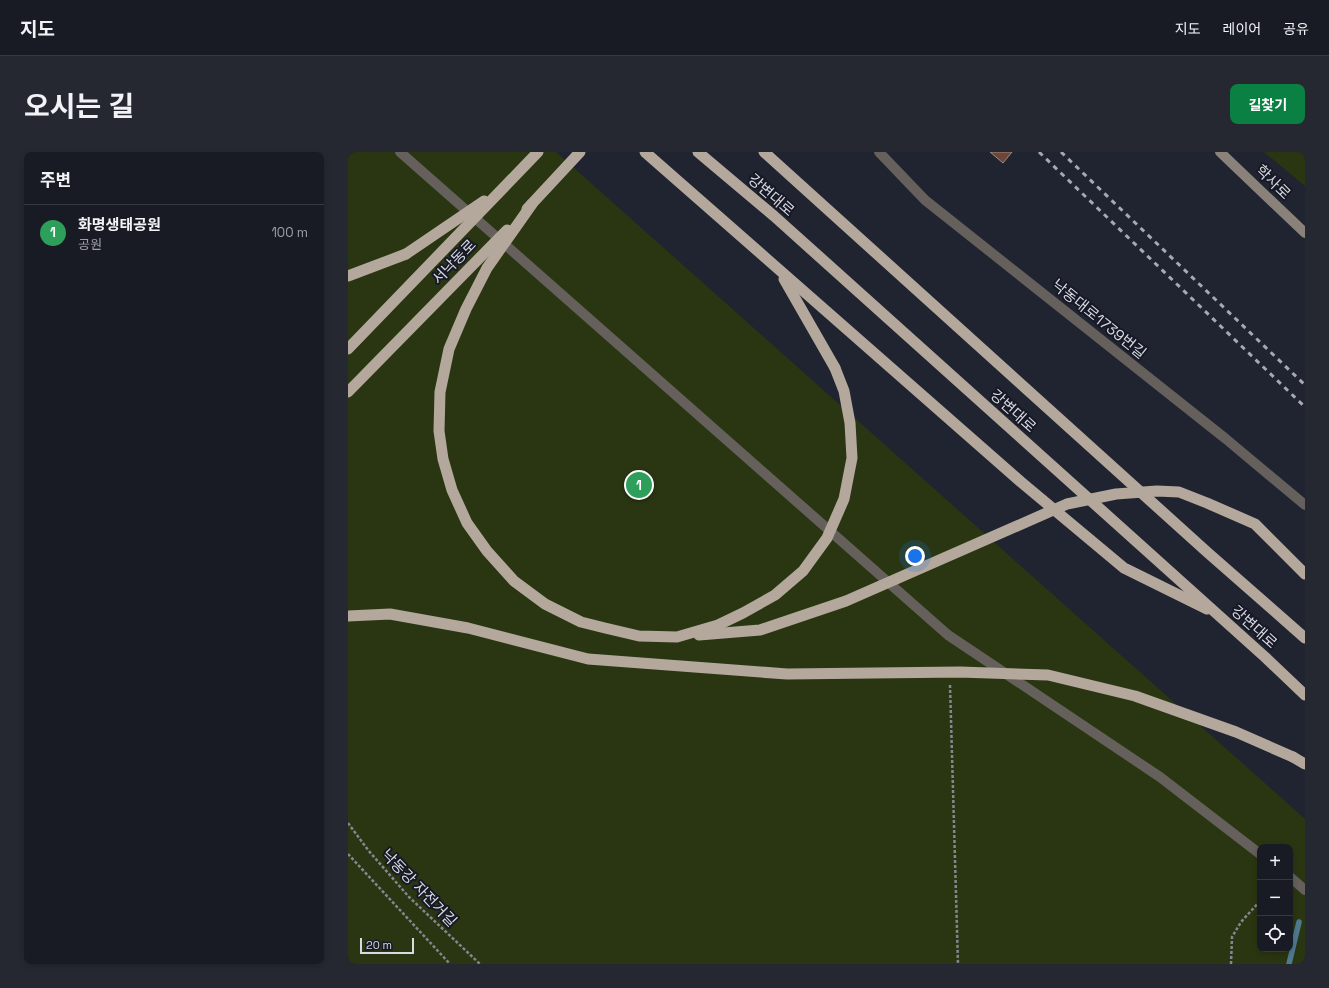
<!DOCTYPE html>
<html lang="ko">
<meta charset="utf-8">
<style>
:root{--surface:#181b24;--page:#252831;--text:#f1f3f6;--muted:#9fa1a6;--line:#363941;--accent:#0b8043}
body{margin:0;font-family:"Space Grotesk","Noto Sans KR",sans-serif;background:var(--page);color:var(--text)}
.controls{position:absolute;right:12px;bottom:12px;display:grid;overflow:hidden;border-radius:8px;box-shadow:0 2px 6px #0003}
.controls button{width:36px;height:36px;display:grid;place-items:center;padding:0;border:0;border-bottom:1px solid var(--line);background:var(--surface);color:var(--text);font:20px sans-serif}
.scale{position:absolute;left:12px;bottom:10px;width:54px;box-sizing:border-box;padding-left:4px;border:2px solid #d8dae2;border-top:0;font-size:11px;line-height:14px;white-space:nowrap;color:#d8dae2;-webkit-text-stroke:3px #171a26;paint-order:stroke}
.you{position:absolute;left:567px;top:404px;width:14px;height:14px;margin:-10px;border:3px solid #fff;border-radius:50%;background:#1a73e8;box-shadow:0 0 0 6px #1a73e833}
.badge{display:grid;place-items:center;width:26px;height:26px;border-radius:50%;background:var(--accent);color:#fff;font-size:13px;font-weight:700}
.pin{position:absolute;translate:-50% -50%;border:2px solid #fff;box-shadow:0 1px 4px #0006}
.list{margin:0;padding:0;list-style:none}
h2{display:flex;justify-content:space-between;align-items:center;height:52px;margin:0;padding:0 16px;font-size:17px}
h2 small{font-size:13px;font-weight:400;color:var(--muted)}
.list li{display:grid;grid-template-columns:26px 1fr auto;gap:12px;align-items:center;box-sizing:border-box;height:56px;padding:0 16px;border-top:1px solid var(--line)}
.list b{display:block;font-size:15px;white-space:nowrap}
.list p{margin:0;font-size:13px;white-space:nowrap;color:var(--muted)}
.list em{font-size:13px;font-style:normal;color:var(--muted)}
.icon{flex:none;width:22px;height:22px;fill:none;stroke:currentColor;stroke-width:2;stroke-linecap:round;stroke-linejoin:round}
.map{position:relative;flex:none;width:957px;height:812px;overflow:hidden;border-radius:8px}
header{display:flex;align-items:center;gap:24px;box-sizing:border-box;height:56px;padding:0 20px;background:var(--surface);border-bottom:1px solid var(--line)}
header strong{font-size:19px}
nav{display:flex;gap:22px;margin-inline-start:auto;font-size:14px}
.intro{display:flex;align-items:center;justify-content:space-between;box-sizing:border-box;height:96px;padding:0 24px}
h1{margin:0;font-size:28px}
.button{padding:10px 18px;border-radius:8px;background:var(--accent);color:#fff;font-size:14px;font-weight:700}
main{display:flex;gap:24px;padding:0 24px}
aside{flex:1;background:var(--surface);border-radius:8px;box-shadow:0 2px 6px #0003}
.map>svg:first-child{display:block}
</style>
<header>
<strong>지도</strong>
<nav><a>지도</a><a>레이어</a><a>공유</a></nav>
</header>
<div class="intro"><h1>오시는 길</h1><a class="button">길찾기</a></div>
<main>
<aside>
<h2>주변<small></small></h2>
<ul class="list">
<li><span class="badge" style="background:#2e9e5b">1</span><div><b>화명생태공원</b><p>공원</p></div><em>100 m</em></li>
</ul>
</aside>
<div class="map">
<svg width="957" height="812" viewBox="0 0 957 812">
<rect width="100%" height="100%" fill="#202430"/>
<g fill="#2a3612" fill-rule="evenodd">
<path d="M0 0H208L957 667V812H0ZM912 695H942V797H912Z"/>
<polygon points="916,0 957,0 957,34"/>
</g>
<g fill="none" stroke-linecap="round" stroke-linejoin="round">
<polyline stroke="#4e7a90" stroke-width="5.5" points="941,812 951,770"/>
</g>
<polygon fill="#6d4637" stroke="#9d8b85" points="642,0 664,0 655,11"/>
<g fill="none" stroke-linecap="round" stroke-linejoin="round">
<g stroke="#848791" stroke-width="2.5" stroke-dasharray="3 2" stroke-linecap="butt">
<polyline points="602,533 610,812"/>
<polyline points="0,671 20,698 61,745 132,812"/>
<polyline points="0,702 102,812"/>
<polyline points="883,812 884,785 893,770 912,749"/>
</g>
<polyline stroke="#65605b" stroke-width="10" points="531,0 577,48 878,287 957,353"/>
<g stroke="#65605b" stroke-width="10">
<polyline points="52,0 600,483 812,625 912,702"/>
<polyline points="942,725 957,738"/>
</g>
<polyline stroke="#8a827a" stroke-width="10" points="872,0 957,81"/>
<g stroke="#b4a89c" stroke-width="11">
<polyline points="297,0 673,330 776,416 859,457"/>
<polyline points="350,0 426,64 917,505 957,543"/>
<polyline points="416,0 859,400 957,486"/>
<polyline points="0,124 58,102"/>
<polyline points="436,127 487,216"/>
<polyline points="945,605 957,612"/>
</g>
<g stroke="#a6a9b2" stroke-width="3" stroke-dasharray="5 5" stroke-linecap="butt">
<polyline points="691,0 957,255"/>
<polyline points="713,0 957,233"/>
</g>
<g stroke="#b4a89c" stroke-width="11">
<polyline points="184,52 139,116 118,157 101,197 92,240 91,279 95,307 104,338 119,371 139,399 166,429 197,452 233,470 257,476 291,484 329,485 370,473 395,461 427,443 455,419 479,386 496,347 504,306 502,271 496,239 487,216"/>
<polyline points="179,57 232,0"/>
<polyline points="58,102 136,49"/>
<polyline points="0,197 190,0"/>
<polyline points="0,240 159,78"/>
<polyline points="0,464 42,462 120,476 240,507 439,522 612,520 700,523 787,544 888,580 945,605"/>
<polyline points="351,483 412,478 498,449 719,352 768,342 809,339 831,340 859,351 907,372 957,422"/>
</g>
</g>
<g text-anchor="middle" stroke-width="4" stroke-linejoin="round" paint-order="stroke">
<g font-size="15" fill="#d8dae2" stroke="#171a26">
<text transform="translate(925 30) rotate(44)" y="5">학사로</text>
<text transform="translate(423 43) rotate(41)" y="5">강변대로</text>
<text transform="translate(106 110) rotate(-46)" y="5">서낙동로</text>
<text transform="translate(751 167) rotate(39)" y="5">낙동대로1739번길</text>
<text transform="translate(665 259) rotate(42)" y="5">강변대로</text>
<text transform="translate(906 475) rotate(42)" y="5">강변대로</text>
<text transform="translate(71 736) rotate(46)" y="5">낙동강 자전거길</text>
</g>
</g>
</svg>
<div class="controls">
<button>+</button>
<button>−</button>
<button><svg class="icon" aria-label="locate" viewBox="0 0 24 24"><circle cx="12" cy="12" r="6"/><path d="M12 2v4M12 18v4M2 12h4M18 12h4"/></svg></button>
</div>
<div class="scale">20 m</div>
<div class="you"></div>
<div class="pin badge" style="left:291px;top:333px;background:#2e9e5b">1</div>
</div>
</main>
